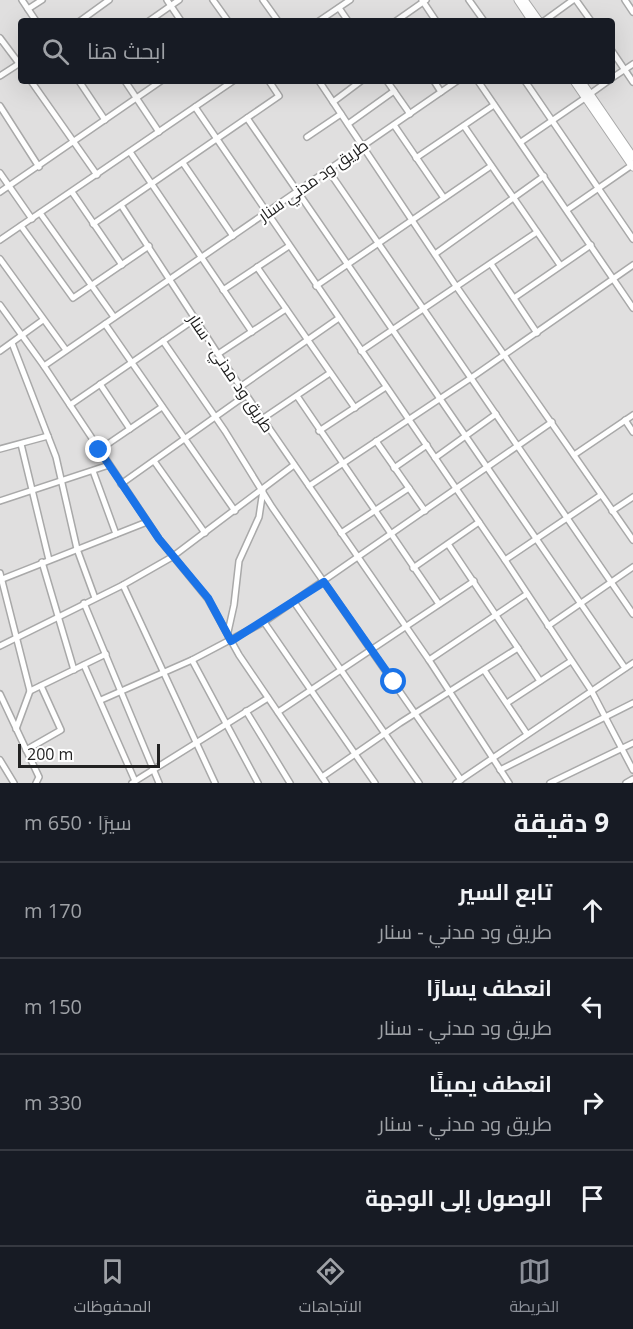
<!DOCTYPE html>
<html lang="ar">
<meta charset="utf-8">
<style>
:root{--surface:#171b24;--page:#242831;--text:#f1f3f6;--muted:#9ea1a6;--line:#363941;--accent:#8c9099}
body{margin:0;font-family:"Open Sans",Cairo,sans-serif;background:var(--page);color:var(--text);direction:rtl}
.scale{position:absolute;left:18px;bottom:15px;width:142px;box-sizing:border-box;padding-left:6px;border:3px solid #222;border-top:0;font-size:16px;line-height:21px;white-space:nowrap;color:#222;-webkit-text-stroke:4px #fff;paint-order:stroke}
.stop{position:absolute;width:18px;height:18px;margin:-14px;border:4px solid #1a73e8;border-radius:50%;background:#fff}
.stop.end{background:#1a73e8;border-color:#fff;box-shadow:0 2px 6px #0008}
.list{margin:0;padding:0;list-style:none}
h2{display:flex;justify-content:space-between;align-items:center;height:78px;margin:0;padding:0 24px;font-size:26px}
h2 small{font-size:20px;font-weight:400;color:var(--muted)}
.list li{display:grid;grid-template-columns:39px 1fr auto;gap:18px;align-items:center;box-sizing:border-box;height:96px;padding:0 24px;border-top:2px solid var(--line)}
.list b{display:block;font-size:22px;white-space:nowrap}
.list p{margin:0;font-size:20px;white-space:nowrap;color:var(--muted)}
.list em{font-size:20px;font-style:normal;color:var(--muted)}
.icon{flex:none;width:33px;height:33px;fill:none;stroke:currentColor;stroke-width:2;stroke-linecap:round;stroke-linejoin:round}
.map{position:relative;flex:none;width:633px;height:783px;overflow:hidden;direction:ltr}
.search{position:absolute;background:var(--surface);box-shadow:0 6px 24px #0002;left:18px;right:18px;top:18px;height:66px;display:flex;align-items:center;gap:15px;box-sizing:border-box;padding:0 21px;border-radius:6px;color:var(--muted);font-size:22px}
.sheet{height:462px;background:var(--surface)}
nav{display:flex;justify-content:space-around;align-items:center;box-sizing:border-box;height:84px;border-top:2px solid var(--line);background:var(--surface);font-size:16px;color:var(--muted)}
nav a{display:grid;justify-items:center;gap:3px}
nav .on{color:var(--accent)}
.map>svg:first-child{display:block}
</style>
<div class="map">
<svg width="633" height="783" viewBox="0 0 633 783">
<rect width="100%" height="100%" fill="#f2efe9"/>
<path fill="#e0dfdf" fill-rule="evenodd" d="M0 0H633V783H0ZM21 21H612V81H21Z"/>
<g fill="none" stroke-linecap="round" stroke-linejoin="round">
<defs>
<g id="minor">
<polyline points="22,0 36,21"/>
<polyline points="167,0 181,21"/>
<polyline points="213,0 228,21"/>
<polyline points="263,0 278,21"/>
<polyline points="422,0 436,21"/>
<polyline points="469,0 484,21"/>
<polyline points="576,0 591,21"/>
<polyline points="625,0 633,12"/>
<polyline points="339,8 348,21"/>
<polyline points="28,9 42,0"/>
<polyline points="80,21 109,0"/>
<polyline points="149,21 179,0"/>
<polyline points="319,21 350,0"/>
<polyline points="396,21 426,0"/>
<polyline points="544,21 573,0"/>
<polyline points="0,38 21,66"/>
<polyline points="612,51 633,82"/>
<polyline points="0,76 20,63"/>
<polyline points="612,78 633,64"/>
<polyline points="31,81 97,175"/>
<polyline points="79,81 105,120"/>
<polyline points="125,81 159,132"/>
<polyline points="319,81 456,286 633,540"/>
<polyline points="387,81 410,114"/>
<polyline points="434,81 441,92"/>
<polyline points="478,81 633,308"/>
<polyline points="525,81 633,239"/>
<polyline points="590,94 608,81"/>
<polyline points="333,102 361,81"/>
<polyline points="0,106 39,167"/>
<polyline points="195,107 505,560 591,690 633,770"/>
<polyline points="247,118 625,668"/>
<polyline points="348,124 394,91"/>
<polyline points="394,125 444,198"/>
<polyline points="464,126 560,265"/>
<polyline points="307,137 341,114"/>
<polyline points="521,142 585,98"/>
<polyline points="130,152 252,332"/>
<polyline points="416,158 494,105"/>
<polyline points="183,163 233,236"/>
<polyline points="328,170 633,614"/>
<polyline points="0,173 32,219"/>
<polyline points="0,192 161,81"/>
<polyline points="72,192 122,265"/>
<polyline points="121,205 218,354 429,660 509,783"/>
<polyline points="567,210 632,165"/>
<polyline points="40,213 114,317"/>
<polyline points="93,224 279,96 269,81"/>
<polyline points="21,226 73,298 149,246"/>
<polyline points="0,240 233,81"/>
<polyline points="435,254 544,176"/>
<polyline points="0,259 66,350"/>
<polyline points="491,264 537,333"/>
<polyline points="257,267 355,408"/>
<polyline points="316,286 491,166"/>
<polyline points="223,290 289,246"/>
<polyline points="514,298 591,245"/>
<polyline points="0,305 44,366 159,539 208,599 239,655 326,783"/>
<polyline points="105,324 235,511"/>
<polyline points="163,341 225,431 272,507 461,780"/>
<polyline points="12,343 56,457 77,549 95,598"/>
<polyline points="0,351 43,320"/>
<polyline points="361,351 537,232"/>
<polyline points="218,354 286,309"/>
<polyline points="44,366 457,81"/>
<polyline points="100,384 130,429"/>
<polyline points="240,387 339,318"/>
<polyline points="297,396 439,604"/>
<polyline points="70,405 195,319"/>
<polyline points="262,419 330,373"/>
<polyline points="625,420 633,432"/>
<polyline points="319,431 386,387"/>
<polyline points="376,441 425,511"/>
<polyline points="21,444 49,560"/>
<polyline points="0,449 48,436"/>
<polyline points="99,450 162,407"/>
<polyline points="574,455 633,415"/>
<polyline points="435,458 496,414"/>
<polyline points="154,461 205,533"/>
<polyline points="394,468 427,445"/>
<polyline points="93,471 116,534"/>
<polyline points="121,484 246,395"/>
<polyline points="309,486 471,378 633,265"/>
<polyline points="0,501 109,465"/>
<polyline points="612,511 633,497"/>
<polyline points="341,533 409,488"/>
<polyline points="448,544 540,681"/>
<polyline points="505,560 601,495"/>
<polyline points="42,562 74,670"/>
<polyline points="413,568 479,522"/>
<polyline points="0,573 30,691 16,729"/>
<polyline points="0,580 147,522"/>
<polyline points="123,585 215,783"/>
<polyline points="294,602 419,783"/>
<polyline points="84,603 159,783"/>
<polyline points="264,622 375,783"/>
<polyline points="548,626 633,567"/>
<polyline points="228,632 234,605 239,561 259,517 263,490"/>
<polyline points="0,646 123,585 172,557 294,465"/>
<polyline points="192,660 258,783"/>
<polyline points="429,660 527,594"/>
<polyline points="84,665 135,781"/>
<polyline points="484,670 527,734"/>
<polyline points="30,691 106,654"/>
<polyline points="0,694 39,777 36,783"/>
<polyline points="101,700 192,660 264,622 552,422"/>
<polyline points="507,703 571,661"/>
<polyline points="246,711 290,783"/>
<polyline points="278,712 474,581"/>
<polyline points="26,750 61,730 41,686"/>
<polyline points="0,760 14,783"/>
<polyline points="500,770 633,703"/>
<polyline points="322,777 400,723 518,648"/>
<polyline points="132,783 268,698"/>
<polyline points="456,783 633,663"/>
<polyline points="550,783 633,743"/>
<polyline points="626,783 633,779"/>
</g>
<g id="tertiary">
<polyline points="518,0 532,21"/>
<polyline points="524,0 539,21"/>
<polyline points="574,81 633,167"/>
<polyline points="581,81 633,157"/>
</g>
</defs>
<use href="#minor" stroke="#a9a9a9" stroke-width="8"/>
<use href="#tertiary" stroke="#a9a9a9" stroke-width="9"/>
<use href="#minor" stroke="#fff" stroke-width="5"/>
<use href="#tertiary" stroke="#fff" stroke-width="7"/>
</g>
<g fill="none" stroke-linecap="round" stroke-linejoin="round">
<polyline stroke="#1a73e8" stroke-width="8" points="99,450 159,539 208,598 231,641 324,582 394,682"/>
</g>
<g text-anchor="middle" stroke-width="4.5" stroke-linejoin="round" paint-order="stroke">
<g font-size="16" fill="#222" stroke="#fff">
<text transform="translate(313 180) rotate(-35)" y="6">طريق ود مدني سنار</text>
<text transform="translate(231 373) rotate(56)" y="6">طريق ود مدني - سنار</text>
</g>
</g>
</svg>
<div class="scale">200 m</div>
<div class="stop" style="left:394px;top:682px"></div>
<div class="stop end" style="left:99px;top:450px"></div>
<div class="search"><svg class="icon" aria-label="search" viewBox="0 0 24 24"><circle cx="10" cy="10" r="6"/><path d="M15 15l6 6"/></svg>ابحث هنا</div>
</div>
<section class="sheet">
<h2>9 دقيقة<small>سيرًا · 650 m</small></h2>
<ul class="list">
<li><svg class="icon" aria-label="ahead" viewBox="0 0 24 24"><path d="M12 20V5M6 11l6-6 6 6"/></svg><div><b>تابع السير</b><p>طريق ود مدني - سنار</p></div><em>170 m</em></li>
<li><svg class="icon" aria-label="left" viewBox="0 0 24 24"><path d="M17 20v-9H6M10 6l-5 5 5 5"/></svg><div><b>انعطف يسارًا</b><p>طريق ود مدني - سنار</p></div><em>150 m</em></li>
<li><svg class="icon" aria-label="right" viewBox="0 0 24 24"><path d="M7 20v-9h11M14 6l5 5-5 5"/></svg><div><b>انعطف يمينًا</b><p>طريق ود مدني - سنار</p></div><em>330 m</em></li>
<li><svg class="icon" aria-label="arrive" viewBox="0 0 24 24"><path d="M6 21V4h12l-3 4 3 4H6"/></svg><div><b>الوصول إلى الوجهة</b></div></li>
</ul>
</section>
<nav>
<a class="on"><svg class="icon" aria-label="map" viewBox="0 0 24 24"><path d="M3 6l6-2 6 2 6-2v14l-6 2-6-2-6 2zM9 4v14M15 6v14"/></svg>الخريطة</a>
<a><svg class="icon" aria-label="directions" viewBox="0 0 24 24"><path d="M12 3l9 9-9 9-9-9zM9 14v-3h6M13 9l2 2-2 2"/></svg>الاتجاهات</a>
<a><svg class="icon" aria-label="saved" viewBox="0 0 24 24"><path d="M7 4h10v16l-5-4-5 4z"/></svg>المحفوظات</a>
</nav>
